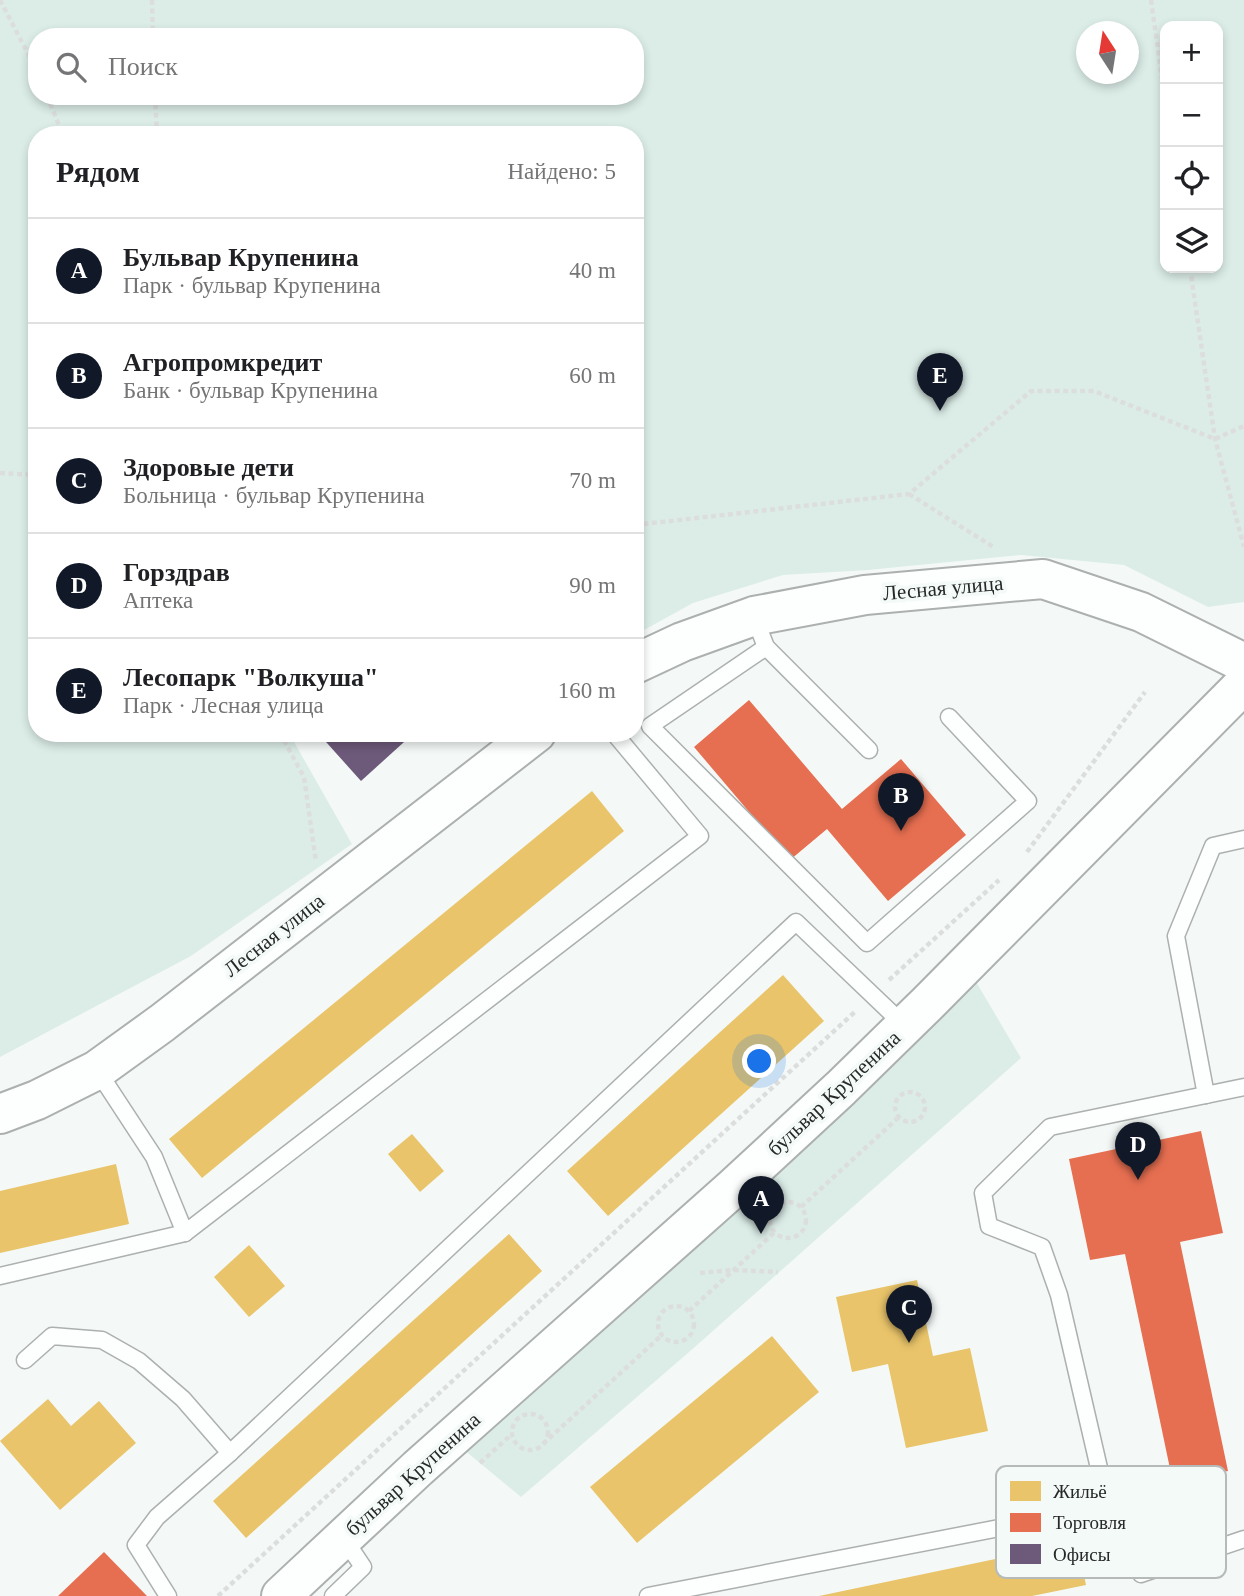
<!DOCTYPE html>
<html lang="ru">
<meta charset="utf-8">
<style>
:root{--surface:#fff;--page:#f6f6f6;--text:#202124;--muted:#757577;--line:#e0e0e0;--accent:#111827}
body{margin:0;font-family:"Times New Roman",serif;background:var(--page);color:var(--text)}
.controls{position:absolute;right:21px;top:21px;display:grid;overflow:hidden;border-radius:14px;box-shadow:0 4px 10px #0003}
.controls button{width:63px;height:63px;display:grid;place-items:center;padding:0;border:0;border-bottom:2px solid var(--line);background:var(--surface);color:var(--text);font:35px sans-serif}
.compass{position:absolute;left:1076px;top:21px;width:63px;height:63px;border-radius:50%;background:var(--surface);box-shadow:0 4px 10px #0003;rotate:348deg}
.you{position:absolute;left:760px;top:1062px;width:24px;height:24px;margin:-18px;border:5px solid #fff;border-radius:50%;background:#1a73e8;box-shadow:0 0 0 10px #1a73e833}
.badge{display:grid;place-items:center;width:46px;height:46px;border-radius:50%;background:var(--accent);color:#fff;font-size:23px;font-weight:700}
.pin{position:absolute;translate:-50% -58px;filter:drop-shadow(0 2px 4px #0008)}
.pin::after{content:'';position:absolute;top:37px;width:24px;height:21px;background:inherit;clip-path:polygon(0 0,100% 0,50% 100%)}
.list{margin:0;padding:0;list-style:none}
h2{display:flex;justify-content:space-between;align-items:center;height:91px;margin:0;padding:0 28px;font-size:30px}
h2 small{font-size:23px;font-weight:400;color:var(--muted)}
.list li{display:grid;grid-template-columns:46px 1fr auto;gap:21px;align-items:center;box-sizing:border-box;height:105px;padding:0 28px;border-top:2px solid var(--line)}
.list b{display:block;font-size:26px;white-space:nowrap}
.list p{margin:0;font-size:23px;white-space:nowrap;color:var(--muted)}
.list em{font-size:23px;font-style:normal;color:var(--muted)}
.icon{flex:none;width:38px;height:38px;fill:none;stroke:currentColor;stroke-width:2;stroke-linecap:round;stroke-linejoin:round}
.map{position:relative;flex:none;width:1244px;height:1596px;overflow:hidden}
.search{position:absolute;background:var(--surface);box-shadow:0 4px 10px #0003;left:28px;top:28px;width:616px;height:77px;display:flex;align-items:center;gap:18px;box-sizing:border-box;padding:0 24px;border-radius:28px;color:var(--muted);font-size:26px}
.panel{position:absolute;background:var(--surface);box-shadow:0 4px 10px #0003;left:28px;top:126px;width:616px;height:616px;border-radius:28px}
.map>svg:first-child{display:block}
</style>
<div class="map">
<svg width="1244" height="1596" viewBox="0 0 1244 1596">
<rect width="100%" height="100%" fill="#f4f9f7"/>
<g fill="#dcede8" fill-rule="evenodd">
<path d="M0 0H1244V602L1208 607 1124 565 1021 555 868 570 783 575 693 603 635 635V135H37V733H289L352 844 191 956 0 1057ZM1165 26H1218V268H1165ZM1086 32H1128V74H1086ZM37 37H635V96H37Z"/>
<polygon points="975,980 1021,1058 688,1353 521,1497 463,1449"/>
</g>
<g fill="#e9c46a">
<polygon points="592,791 624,831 202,1178 169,1139"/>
<polygon points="783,975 824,1021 608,1216 567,1171"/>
<polygon points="412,1134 444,1171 420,1192 388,1154"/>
<polygon points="116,1164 129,1224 0,1253 0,1191"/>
<polygon points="509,1234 542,1271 246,1538 213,1501"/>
<polygon points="249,1245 285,1286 249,1317 214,1277"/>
<polygon points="917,1280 933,1356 970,1348 988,1431 906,1448 888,1364 852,1372 836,1297"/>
<polygon points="772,1336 819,1392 637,1543 590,1487"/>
<polygon points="48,1399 71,1426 99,1401 136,1443 60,1510 0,1441"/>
<polygon points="1077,1542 1086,1585 1032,1596 819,1596"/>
</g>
<g fill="#e76f51">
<polygon points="749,700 842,809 901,759 966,835 888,901 827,829 790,860 694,747"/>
<polygon points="1201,1131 1223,1233 1180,1242 1228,1471 1173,1483 1125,1254 1090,1260 1069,1159"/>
<polygon points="104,1552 147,1596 58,1596"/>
</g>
<polygon fill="#6d597a" points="318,733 414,733 361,781"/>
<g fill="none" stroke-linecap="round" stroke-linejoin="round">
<defs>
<g id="lane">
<polyline points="754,616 766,647 869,750"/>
<polyline points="766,647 650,726 867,943 1028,801 949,717"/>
<polyline points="97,1070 154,1157 185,1233 700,836 614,733"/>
<polyline points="1206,1095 1176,936 1213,846 1244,839"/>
<polyline points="0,1276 185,1233"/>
<polyline points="25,1360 52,1336 102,1340 139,1361 183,1399 230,1453"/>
<polyline points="1108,1507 1059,1295 1042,1247 989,1226 983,1193 1050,1127 1244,1087"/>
<polyline points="168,1596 136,1545 157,1517 230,1453 796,922 905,1026"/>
<polyline points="333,1596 363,1567 343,1537"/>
<polyline points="648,1596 1108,1507 1141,1574 1244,1539"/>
</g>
<g id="secondary">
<polyline points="635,664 682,642 754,616 865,595 1043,579 1141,612 1244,663"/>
<polyline points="0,1114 37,1100 97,1070 162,1023 536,733"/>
<polyline points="281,1596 418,1468 733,1188 841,1088 928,1003 1244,684"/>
</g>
</defs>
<use href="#lane" stroke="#acb0ae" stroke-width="19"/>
<use href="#secondary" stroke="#acb0ae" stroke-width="42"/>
<g stroke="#dcdede" stroke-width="4.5" stroke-dasharray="5 3.5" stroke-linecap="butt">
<polyline points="0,0 37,71"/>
<polyline points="152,0 153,37"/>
<polyline points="1151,0 1165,101"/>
<polyline points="47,96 63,135"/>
<polyline points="155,96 157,135"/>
<polyline points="1190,268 1215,439 1244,547"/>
<polyline points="0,473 37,475"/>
<polyline points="909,494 995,548"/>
<polyline points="635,525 909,494 1031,391 1094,391 1215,439 1244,426"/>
<polyline points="280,733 304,777 316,862"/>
<polyline points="1027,852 1145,692"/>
<polyline points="889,980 999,880"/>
<circle cx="910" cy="1107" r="15"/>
<circle cx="788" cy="1220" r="18"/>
<polyline points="801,1207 899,1117"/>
<polyline points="700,1273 734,1270 778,1272"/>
<circle cx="676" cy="1324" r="18"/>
<polyline points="689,1311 775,1232"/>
<circle cx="530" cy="1432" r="18"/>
<polyline points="543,1444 662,1335"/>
<polyline points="480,1463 512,1434"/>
<polyline points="218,1596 857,1010"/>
</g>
<use href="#lane" stroke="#fdfefe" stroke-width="16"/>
<use href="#secondary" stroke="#fdfefe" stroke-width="38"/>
</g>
<g text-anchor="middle" stroke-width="7" stroke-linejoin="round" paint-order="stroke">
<g font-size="21" fill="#272929" stroke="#f3faf8">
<text transform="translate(943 588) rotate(-5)" y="7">Лесная улица</text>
<text transform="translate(274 935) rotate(-38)" y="7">Лесная улица</text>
<text transform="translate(834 1093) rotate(-43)" y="7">бульвар Крупенина</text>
<text transform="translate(413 1474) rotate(-42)" y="7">бульвар Крупенина</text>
</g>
</g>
<rect x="996" y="1466" width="230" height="112" rx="10" fill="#f3faf8" stroke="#b6bbba" stroke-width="2"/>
<rect x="1010" y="1481" width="31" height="20" fill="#e9c46a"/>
<rect x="1010" y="1513" width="31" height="19" fill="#e76f51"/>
<rect x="1010" y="1544" width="31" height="20" fill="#6d597a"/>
<g font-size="19" fill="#272929">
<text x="1053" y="1498">Жильё</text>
<text x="1053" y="1529">Торговля</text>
<text x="1053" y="1561">Офисы</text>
</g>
</svg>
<div class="controls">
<button>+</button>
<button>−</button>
<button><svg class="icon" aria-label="locate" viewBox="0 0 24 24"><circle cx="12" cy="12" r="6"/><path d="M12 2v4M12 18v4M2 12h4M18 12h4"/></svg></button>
<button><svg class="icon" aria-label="layers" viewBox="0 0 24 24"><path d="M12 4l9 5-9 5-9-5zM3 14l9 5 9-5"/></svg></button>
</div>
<svg class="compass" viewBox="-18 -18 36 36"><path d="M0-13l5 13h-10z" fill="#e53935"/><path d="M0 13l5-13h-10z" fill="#757577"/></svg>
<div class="you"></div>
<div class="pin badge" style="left:761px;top:1234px">A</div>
<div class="pin badge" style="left:901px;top:831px">B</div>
<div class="pin badge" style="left:909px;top:1343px">C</div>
<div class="pin badge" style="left:1138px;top:1180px">D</div>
<div class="pin badge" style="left:940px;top:411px">E</div>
<div class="search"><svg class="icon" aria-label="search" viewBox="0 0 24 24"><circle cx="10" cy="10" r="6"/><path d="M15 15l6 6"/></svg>Поиск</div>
<section class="panel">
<h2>Рядом<small>Найдено: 5</small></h2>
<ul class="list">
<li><span class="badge">A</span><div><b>Бульвар Крупенина</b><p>Парк · бульвар Крупенина</p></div><em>40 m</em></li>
<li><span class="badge">B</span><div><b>Агропромкредит</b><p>Банк · бульвар Крупенина</p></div><em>60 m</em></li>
<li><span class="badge">C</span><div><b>Здоровые дети</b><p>Больница · бульвар Крупенина</p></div><em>70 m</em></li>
<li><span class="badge">D</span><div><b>Горздрав</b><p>Аптека</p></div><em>90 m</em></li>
<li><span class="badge">E</span><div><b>Лесопарк &quot;Волкуша&quot;</b><p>Парк · Лесная улица</p></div><em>160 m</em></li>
</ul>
</section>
</div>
